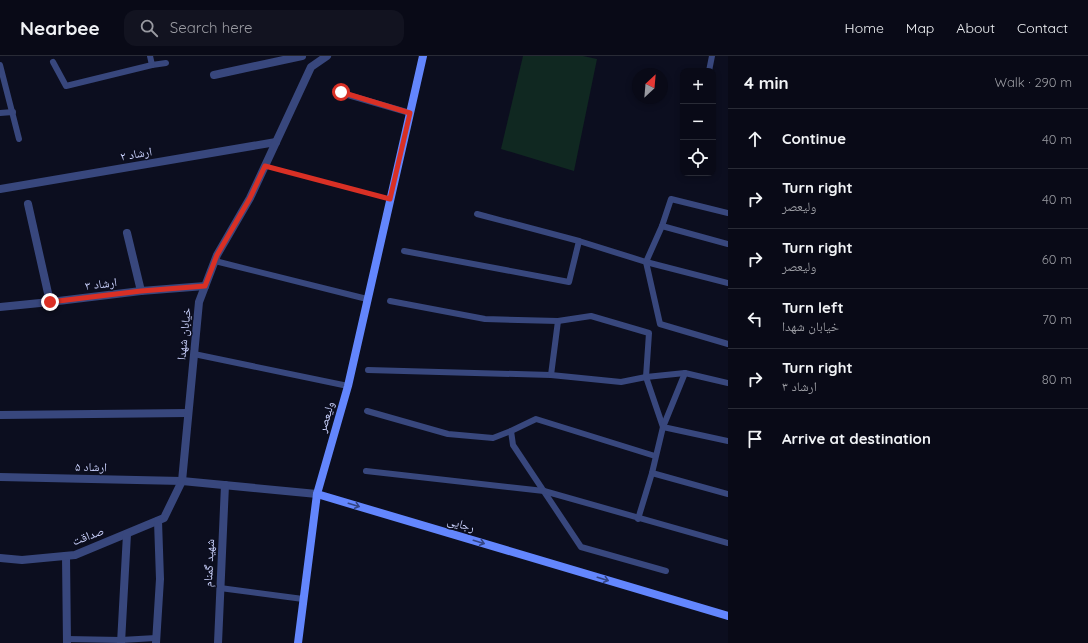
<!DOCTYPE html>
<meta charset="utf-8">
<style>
:root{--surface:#090a17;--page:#121320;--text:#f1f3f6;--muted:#999aa1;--line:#292b36}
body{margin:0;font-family:Quicksand,"Noto Naskh Arabic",sans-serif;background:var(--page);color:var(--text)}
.controls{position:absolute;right:12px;top:12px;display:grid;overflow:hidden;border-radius:8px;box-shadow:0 2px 6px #0003}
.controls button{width:36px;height:36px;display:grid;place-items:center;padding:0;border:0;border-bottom:1px solid var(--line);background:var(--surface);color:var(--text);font:20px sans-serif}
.compass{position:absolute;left:632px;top:12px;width:36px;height:36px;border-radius:50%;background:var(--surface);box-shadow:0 2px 6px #0003;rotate:26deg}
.stop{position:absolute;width:12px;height:12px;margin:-9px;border:3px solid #d93025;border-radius:50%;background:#fff}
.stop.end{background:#d93025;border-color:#fff;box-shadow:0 1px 4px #0008}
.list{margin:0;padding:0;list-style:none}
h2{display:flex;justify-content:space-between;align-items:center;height:52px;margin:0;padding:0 16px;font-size:17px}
h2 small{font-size:13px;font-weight:400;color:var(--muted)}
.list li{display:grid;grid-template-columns:26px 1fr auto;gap:12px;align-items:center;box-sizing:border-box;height:60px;padding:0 16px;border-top:1px solid var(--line)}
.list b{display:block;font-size:15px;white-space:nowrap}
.list p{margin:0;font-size:13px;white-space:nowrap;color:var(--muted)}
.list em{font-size:13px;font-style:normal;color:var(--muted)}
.icon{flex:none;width:22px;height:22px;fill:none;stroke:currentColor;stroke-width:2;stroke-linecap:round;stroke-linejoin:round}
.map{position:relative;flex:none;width:728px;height:587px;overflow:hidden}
header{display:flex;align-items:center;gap:24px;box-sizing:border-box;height:56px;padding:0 20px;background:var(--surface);border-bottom:1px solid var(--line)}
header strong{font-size:19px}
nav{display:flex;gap:22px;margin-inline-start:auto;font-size:14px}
.search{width:280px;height:36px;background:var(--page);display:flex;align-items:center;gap:10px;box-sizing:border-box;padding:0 14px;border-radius:12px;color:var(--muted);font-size:15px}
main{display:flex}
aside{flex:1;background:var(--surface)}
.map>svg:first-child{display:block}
</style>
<header>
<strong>Nearbee</strong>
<div class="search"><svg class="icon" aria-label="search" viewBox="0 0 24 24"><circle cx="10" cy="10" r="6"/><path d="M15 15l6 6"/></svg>Search here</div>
<nav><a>Home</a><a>Map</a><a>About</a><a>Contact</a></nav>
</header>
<main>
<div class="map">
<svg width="728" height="587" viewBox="0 0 728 587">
<rect width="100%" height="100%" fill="#0c0e1f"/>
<polygon fill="#102821" points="523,0 583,0 597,3 574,115 501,93"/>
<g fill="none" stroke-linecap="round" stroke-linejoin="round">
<polyline stroke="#2eae86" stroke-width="2.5" stroke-dasharray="2 3" stroke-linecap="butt" points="275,113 382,141"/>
<g stroke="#38477d" stroke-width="6">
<polyline points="150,0 152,9 166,7"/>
<polyline points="53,6 66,30 152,9"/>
<polyline points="0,9 19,83"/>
<polyline points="709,15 712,0"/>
<polyline points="341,37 410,57"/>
<polyline points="0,57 13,56"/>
<polyline points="477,158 579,185 646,206 728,227"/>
<polyline points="662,170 671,143 728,157"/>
<polyline points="728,188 662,170 646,206 660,268 728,288"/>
<polyline points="404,195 569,226 579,185"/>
<polyline points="215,205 367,243"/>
<polyline points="390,245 485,263 558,265 591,260 649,277 646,321 663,371 652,417 638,463"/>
<polyline points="194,298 348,330"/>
<polyline points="368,314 551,319 621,326 646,321 685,317 728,327"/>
<polyline points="685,317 663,371 728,385"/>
<polyline points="551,319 558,265"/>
<polyline points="367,355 448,378 493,382 511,375 536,363 655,400"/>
<polyline points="511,375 513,389 581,491 666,515"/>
<polyline points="366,415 544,435 728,487"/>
<polyline points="652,417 728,438"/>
<polyline points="220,532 303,543"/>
<polyline points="67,583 121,584 156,582"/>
</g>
<g stroke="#38477d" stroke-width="8">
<polyline points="214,19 302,0"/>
<polyline points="0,133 276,86"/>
<polyline points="28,148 50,246"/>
<polyline points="127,177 141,235"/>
<polyline points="0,251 50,246 141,235 205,230"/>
<polyline points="0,359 188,357"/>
<polyline points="0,421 182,425 317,438"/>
<polyline points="66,500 67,587"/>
<polyline points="0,502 22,504 75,499 164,462 182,425 199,246 217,199 250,142 311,11 327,0"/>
<polyline points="121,587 127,478"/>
<polyline points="156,587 160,523 158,465"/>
<polyline points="218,587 225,429"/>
</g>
<g stroke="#6386fd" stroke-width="8">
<polyline points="317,438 728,560"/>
<polyline points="298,587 317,438 348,330 423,0"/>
</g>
</g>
<defs><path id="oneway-shaft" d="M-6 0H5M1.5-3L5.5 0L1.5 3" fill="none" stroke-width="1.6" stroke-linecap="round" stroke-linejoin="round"/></defs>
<g stroke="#334483">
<use href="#oneway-shaft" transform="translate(354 449) rotate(17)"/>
<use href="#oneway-shaft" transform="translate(479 486) rotate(17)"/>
<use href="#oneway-shaft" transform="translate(603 523) rotate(17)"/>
</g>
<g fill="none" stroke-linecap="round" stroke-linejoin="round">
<polyline stroke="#d93025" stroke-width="5" points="50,246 141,235 205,230 217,199 250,142 265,110 390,143 410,57 341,36"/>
</g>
<g text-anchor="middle" stroke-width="3" stroke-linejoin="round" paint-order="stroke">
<g font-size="12" fill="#cbd2fe" stroke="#0c0e1f">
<text transform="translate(136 98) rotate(-10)" y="4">ارشاد ۲</text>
<text transform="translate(101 228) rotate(-7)" y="4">ارشاد ۳</text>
<text transform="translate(184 278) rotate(-84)" y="4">خیابان شهدا</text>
<text transform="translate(326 361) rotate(-74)" y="4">ولیعصر</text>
<text transform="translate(91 411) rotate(1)" y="4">ارشاد ۵</text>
<text transform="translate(461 468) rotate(17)" y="4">رجایی</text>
<text transform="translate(88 480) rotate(-21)" y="4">صداقت</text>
<text transform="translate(209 507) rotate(-87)" y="4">شهید گمنام</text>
</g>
</g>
</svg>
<div class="controls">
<button>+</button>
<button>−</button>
<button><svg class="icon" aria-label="locate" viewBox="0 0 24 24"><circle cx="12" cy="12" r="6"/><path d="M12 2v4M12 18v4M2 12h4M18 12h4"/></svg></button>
</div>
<svg class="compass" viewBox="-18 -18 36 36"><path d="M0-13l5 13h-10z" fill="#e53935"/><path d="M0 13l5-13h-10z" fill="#999aa1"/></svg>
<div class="stop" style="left:341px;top:36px"></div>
<div class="stop end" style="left:50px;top:246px"></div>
</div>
<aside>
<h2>4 min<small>Walk · 290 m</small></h2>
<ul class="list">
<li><svg class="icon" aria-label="ahead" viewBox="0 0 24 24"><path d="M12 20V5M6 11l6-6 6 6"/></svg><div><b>Continue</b></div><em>40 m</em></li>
<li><svg class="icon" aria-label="right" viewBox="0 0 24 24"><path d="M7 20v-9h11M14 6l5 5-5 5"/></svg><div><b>Turn right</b><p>ولیعصر</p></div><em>40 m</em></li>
<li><svg class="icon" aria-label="right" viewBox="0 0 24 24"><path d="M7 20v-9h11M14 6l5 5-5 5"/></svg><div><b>Turn right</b><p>ولیعصر</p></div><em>60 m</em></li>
<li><svg class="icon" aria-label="left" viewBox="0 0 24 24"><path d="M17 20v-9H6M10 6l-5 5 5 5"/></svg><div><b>Turn left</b><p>خیابان شهدا</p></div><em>70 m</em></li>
<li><svg class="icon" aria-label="right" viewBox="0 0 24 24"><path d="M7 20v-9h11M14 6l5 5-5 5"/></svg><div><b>Turn right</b><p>ارشاد ۳</p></div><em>80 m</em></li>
<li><svg class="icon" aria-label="arrive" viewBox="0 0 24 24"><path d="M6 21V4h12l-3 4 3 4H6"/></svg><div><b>Arrive at destination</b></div></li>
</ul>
</aside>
</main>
